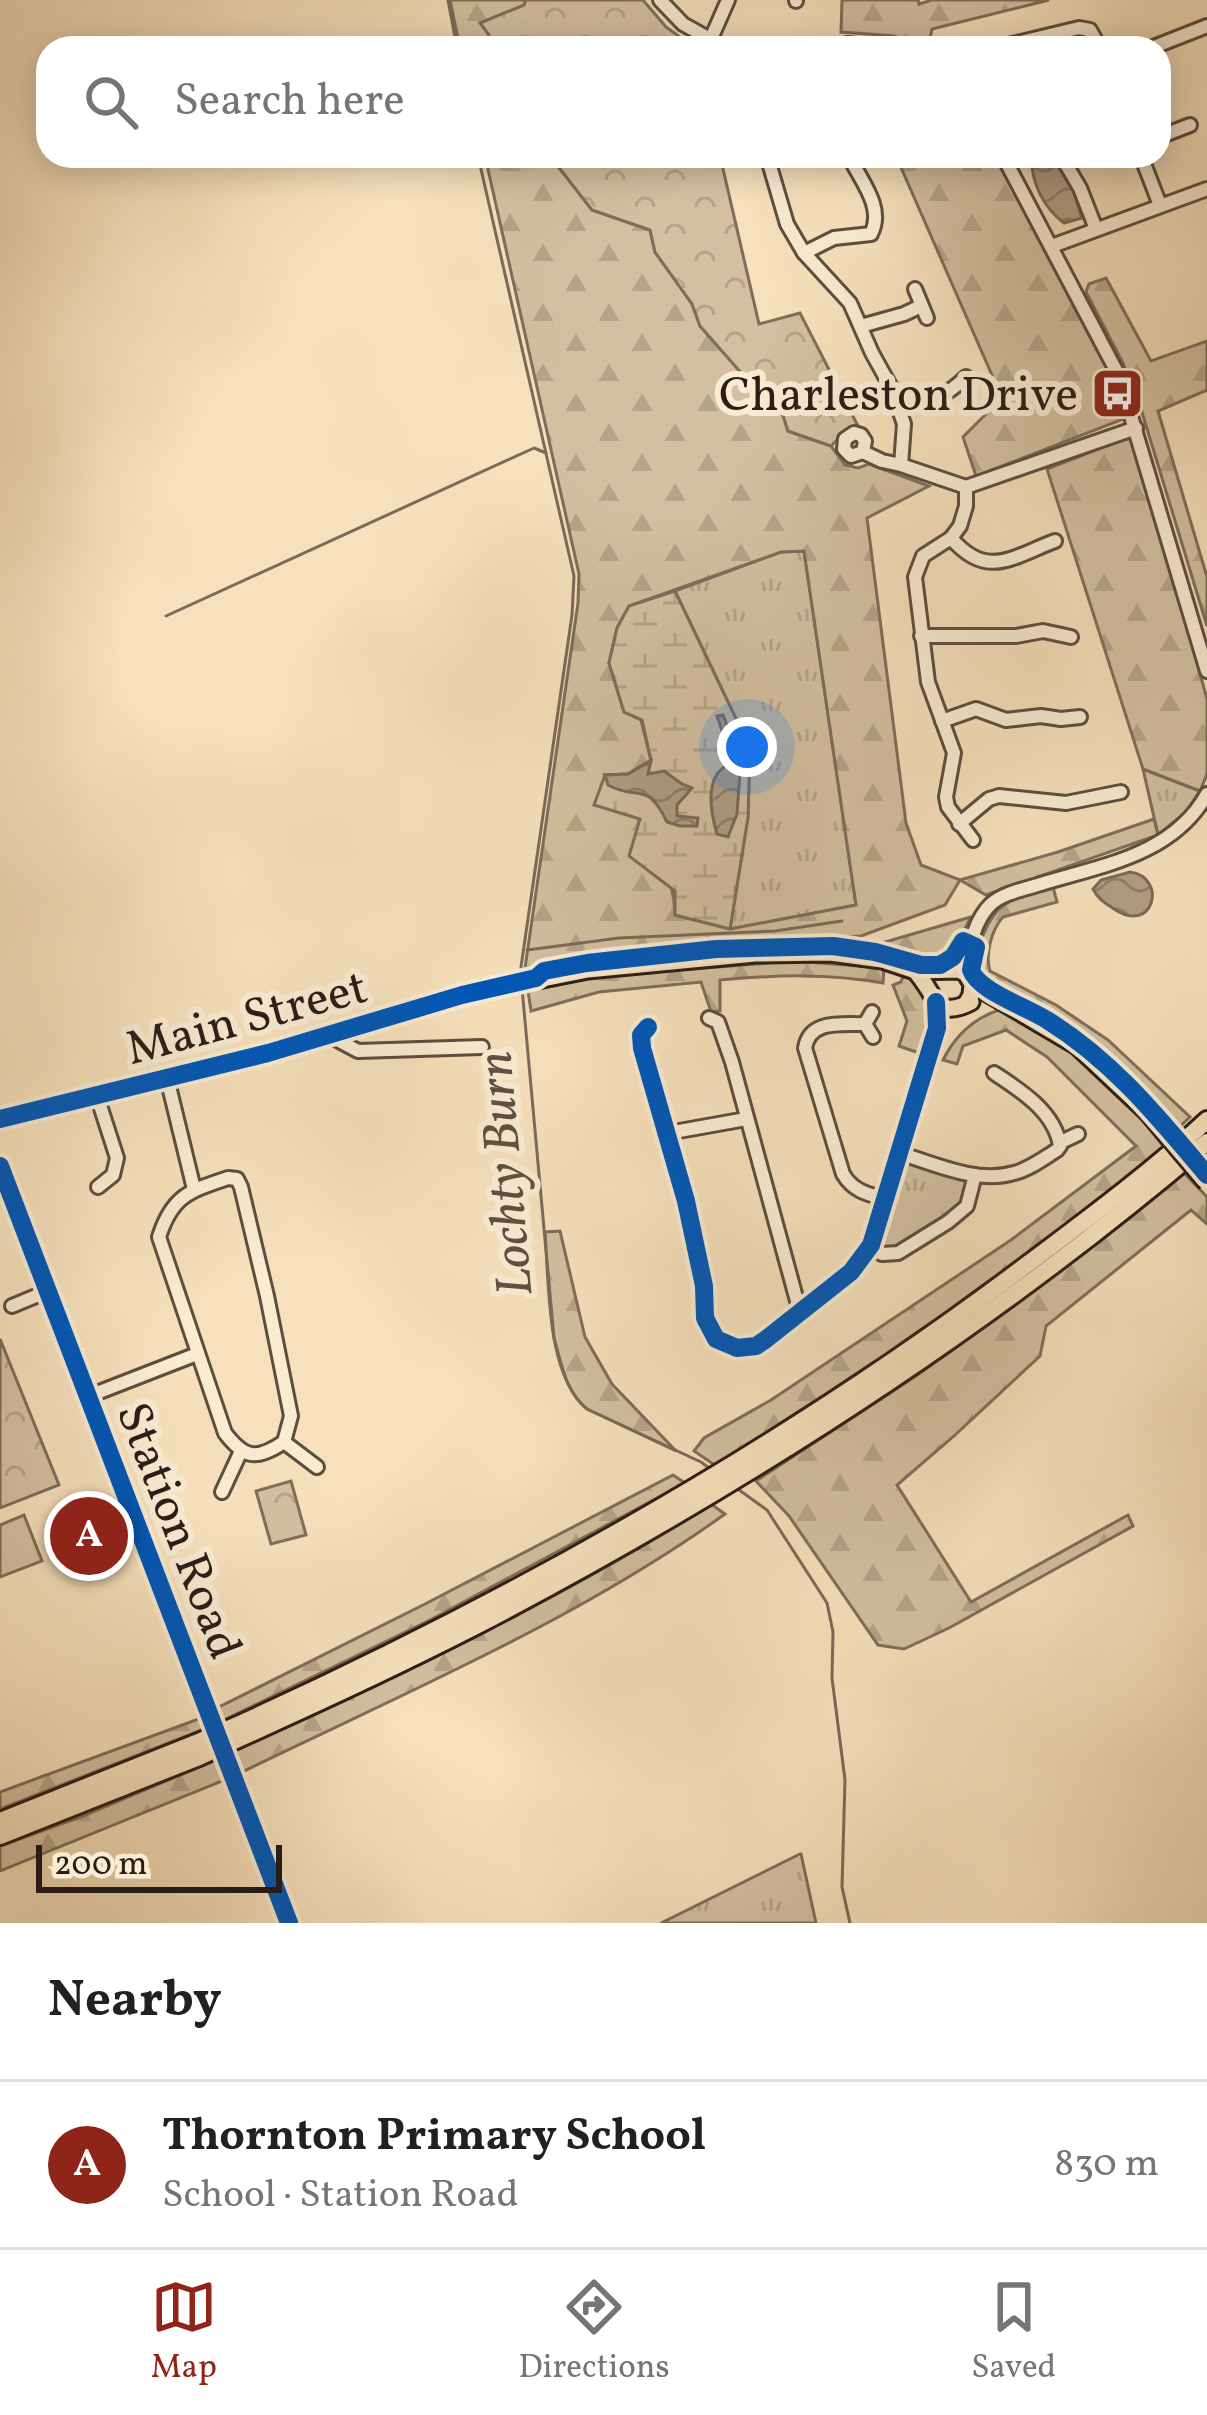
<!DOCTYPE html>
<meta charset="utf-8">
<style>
:root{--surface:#fff;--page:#f6f6f6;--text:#202124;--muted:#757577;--line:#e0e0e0;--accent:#8f2418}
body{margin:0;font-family:Vollkorn,serif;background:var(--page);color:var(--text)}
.scale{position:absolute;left:36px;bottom:30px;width:246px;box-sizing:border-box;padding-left:12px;border:6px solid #2a1c16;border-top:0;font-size:33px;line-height:42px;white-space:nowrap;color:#2a1c16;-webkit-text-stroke:9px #f9ecd3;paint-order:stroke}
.you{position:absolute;left:747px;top:747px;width:42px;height:42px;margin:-30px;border:9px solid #fff;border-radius:50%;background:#1a73e8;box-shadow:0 0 0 18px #1a73e833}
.badge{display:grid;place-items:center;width:78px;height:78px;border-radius:50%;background:var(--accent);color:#fff;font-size:39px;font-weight:700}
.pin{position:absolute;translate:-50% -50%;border:6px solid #fff;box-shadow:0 3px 12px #0006}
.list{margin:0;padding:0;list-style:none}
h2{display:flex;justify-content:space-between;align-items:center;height:156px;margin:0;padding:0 48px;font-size:51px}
h2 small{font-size:39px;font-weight:400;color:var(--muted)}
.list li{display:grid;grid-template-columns:78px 1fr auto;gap:36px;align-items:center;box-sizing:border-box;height:168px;padding:0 48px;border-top:3px solid var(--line)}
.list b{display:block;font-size:45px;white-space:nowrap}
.list p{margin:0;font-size:39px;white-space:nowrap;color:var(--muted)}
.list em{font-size:39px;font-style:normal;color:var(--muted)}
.icon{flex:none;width:66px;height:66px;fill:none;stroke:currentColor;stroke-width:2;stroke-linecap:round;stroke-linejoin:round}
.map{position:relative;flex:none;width:1207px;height:1923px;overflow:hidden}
.search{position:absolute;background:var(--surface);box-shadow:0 6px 30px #0003;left:36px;right:36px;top:36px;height:132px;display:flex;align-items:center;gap:30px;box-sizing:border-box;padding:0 42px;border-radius:36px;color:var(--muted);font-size:45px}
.sheet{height:324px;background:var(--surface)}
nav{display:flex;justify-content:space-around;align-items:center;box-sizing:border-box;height:168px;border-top:3px solid var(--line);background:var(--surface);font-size:33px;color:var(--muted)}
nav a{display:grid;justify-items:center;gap:6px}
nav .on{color:var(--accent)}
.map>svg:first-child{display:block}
</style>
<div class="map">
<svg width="1207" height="1923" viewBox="0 0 1207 1923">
<defs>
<pattern id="grass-tufts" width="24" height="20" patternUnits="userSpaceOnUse" patternTransform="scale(3)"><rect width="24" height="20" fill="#d3c0a0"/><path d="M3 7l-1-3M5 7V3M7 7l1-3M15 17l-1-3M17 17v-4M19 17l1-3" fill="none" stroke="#b5a489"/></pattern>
<pattern id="forest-firs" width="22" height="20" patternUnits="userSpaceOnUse" patternTransform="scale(3)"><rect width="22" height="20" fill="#d3c0a0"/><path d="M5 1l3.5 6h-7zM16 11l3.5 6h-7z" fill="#b5a489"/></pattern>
<pattern id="wetland-marsh" width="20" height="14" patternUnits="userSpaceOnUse" patternTransform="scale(3)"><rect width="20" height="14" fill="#d3c0a0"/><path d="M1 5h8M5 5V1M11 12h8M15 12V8" fill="none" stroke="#b5a489"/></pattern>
<pattern id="park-crowns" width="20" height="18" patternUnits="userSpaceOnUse" patternTransform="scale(3)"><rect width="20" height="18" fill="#d3c0a0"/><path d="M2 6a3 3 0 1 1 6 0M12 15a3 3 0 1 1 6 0" fill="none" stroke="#b5a489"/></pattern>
<pattern id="water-waves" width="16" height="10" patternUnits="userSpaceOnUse" patternTransform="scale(3)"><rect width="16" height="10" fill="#b19e84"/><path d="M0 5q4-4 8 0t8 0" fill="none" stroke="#90806b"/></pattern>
</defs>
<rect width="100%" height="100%" fill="#f6e1bc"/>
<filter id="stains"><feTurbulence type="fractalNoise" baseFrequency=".00167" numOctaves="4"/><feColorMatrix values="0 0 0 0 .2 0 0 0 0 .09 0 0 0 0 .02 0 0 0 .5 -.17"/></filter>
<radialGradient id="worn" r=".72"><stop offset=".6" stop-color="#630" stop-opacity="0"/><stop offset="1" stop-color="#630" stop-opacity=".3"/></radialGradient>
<g fill="url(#grass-tufts)" stroke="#7e6e5b" stroke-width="3">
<polygon points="804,551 856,905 730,929 748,817 750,748 675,591 781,552"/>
<polygon points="1143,769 1200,791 1186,812 1158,835"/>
<polygon points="905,1164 918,1165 965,1180 967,1184 961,1206 903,1246 883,1249 877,1239 899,1175"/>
<polygon points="801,1854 816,1923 661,1923 800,1854"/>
</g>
<g fill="url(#forest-firs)" stroke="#7e6e5b" stroke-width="3" fill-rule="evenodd">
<polygon points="450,0 526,0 524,5 489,35 493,48 460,48"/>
<polygon points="842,0 918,0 919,4 932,0 1049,0 932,29 928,48 894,36 841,32"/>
<path d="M485 156H550L592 210 650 230 655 252 692 304 700 326 743 375 778 400 788 431 831 446 845 465 858 468 869 464 929 486 867 518 906 823 921 865 960 880 1058 852 1154 819 1158 835 986 895 960 880 945 905 861 936 675 948 525 968 578 603 579 574ZM804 551 856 905 730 929 675 915C674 862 637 815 605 775L628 774 651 761 641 720 624 712 609 663 617 628 629 606 781 552Z"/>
<polygon points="896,156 996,156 1105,363 1126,418 976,476 963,437 1002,398"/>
<polygon points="1106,278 1151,361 1207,341 1207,390 1158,411 1207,577 1207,626 1141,409 1123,363 1086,292 1089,284"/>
<polygon points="1134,435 1207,699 1207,774 1200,791 1143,769 1047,469"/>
<path d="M1053 887 1057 902 1003 917C991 930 985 956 990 971L1056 1005 1108 1040 1190 1117 1175 1131 1099 1052 1055 1020 975 977C972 962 976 952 982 938 997 898 1015 899 1053 887Z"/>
<path d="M971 917C941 978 934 965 875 949L878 944Z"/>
<path d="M795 961 884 968 883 983C829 973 774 975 720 980V1011L711 1012 701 982 599 992 531 1011 528 991 599 976Z"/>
<path d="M904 974C935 997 927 1021 919 1053L899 1046 907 1021 893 985 901 982Z"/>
<path d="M999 1010C1046 1010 1136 1109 1164 1147L1013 1266 930 1326 716 1466 694 1451 704 1438 771 1400 1011 1240 1136 1146 1047 1057 1006 1030 963 1046 957 1064 943 1060C955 1036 972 1019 999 1010Z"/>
<polygon points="1183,1172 1207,1197 1207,1224 1191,1210 1046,1326 1040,1356 954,1436 897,1485 971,1602 1128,1515 1133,1526 949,1628 904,1649 878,1645 789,1516 756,1481 916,1376 1010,1309"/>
<path d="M560 1231 585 1337 612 1384 676 1451 587 1409C546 1375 549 1283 545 1232Z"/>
<polygon points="673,1475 685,1483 430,1620 222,1721 217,1708 425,1604"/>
<path d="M711 1504 725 1514C576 1621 404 1693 240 1773L232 1752C395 1676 560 1601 711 1504Z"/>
<polygon points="204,1717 207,1728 0,1809 0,1792"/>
<polygon points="218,1759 227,1779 0,1871 0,1846 83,1816"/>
</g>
<polygon fill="url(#wetland-marsh)" stroke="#7e6e5b" stroke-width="3" points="675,591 750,748 748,817 730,929 675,915 675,891 629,856 640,819 594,805 605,775 628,774 651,760 642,720 624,712 609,663 617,628 629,606"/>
<g fill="url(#park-crowns)" stroke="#7e6e5b" stroke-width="3">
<polygon points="526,0 643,0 666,27 695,48 493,48 489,35 480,23 524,5"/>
<polygon points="550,156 720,156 759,324 800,313 858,426 850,427 831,446 788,431 778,400 743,375 700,326 692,304 655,252 650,230 592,210"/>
<polygon points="0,1339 59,1485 0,1508"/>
<polygon points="291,1481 306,1535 271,1544 256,1491"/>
</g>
<polygon fill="#d3c0a0" stroke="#7e6e5b" stroke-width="3" points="24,1515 42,1561 0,1577 0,1525"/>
<g fill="url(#water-waves)" stroke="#7b6a58" stroke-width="3">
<path d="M1031 156H1051L1072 187 1082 218 1064 223C1042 206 1032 184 1031 156Z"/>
<path d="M723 715 741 760 737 814 728 837 717 834C712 817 706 791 717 774 721 769 727 765 732 760L717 716Z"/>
<path d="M651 761 648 774 664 771 682 784 692 788 677 805V816L698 818 697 826H680L667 822C646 779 639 802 608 785L605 775 628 774Z"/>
<path d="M1130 872C1168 877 1154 936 1114 909 1104 902 1098 899 1093 889L1101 880Z"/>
</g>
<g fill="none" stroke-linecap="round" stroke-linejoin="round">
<g stroke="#7b6a58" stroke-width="3">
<polyline points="448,0 457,48"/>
<polyline points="478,156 574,576 572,615 521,967 522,979"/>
<polyline points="166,616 534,448 546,453"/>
<polyline points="527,950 619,938 775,931 842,921"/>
<path d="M522 988 554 1338C562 1365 565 1391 587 1409L701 1462 713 1471"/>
<polyline points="735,1487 767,1510 827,1603 833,1632 832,1678 845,1780 842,1887 850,1923"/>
</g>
<defs>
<g id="minor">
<polyline points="660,0 683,24 726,48"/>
<polyline points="796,1 796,0"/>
<polyline points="710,41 728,0"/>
<polyline points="825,48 847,44 888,48"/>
<polyline points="996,48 1079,28 1090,30 1100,48"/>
<polyline points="1151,48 1207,26"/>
<polyline points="1159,137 1190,125"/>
<polyline points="767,156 787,224 804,253 850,303 872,353 892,389 904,424 901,465"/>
<polyline points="1003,156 1119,376 1207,671"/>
<polyline points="1061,156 1080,188 1096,229"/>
<polyline points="1141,156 1160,205"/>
<polyline points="1052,246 1207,189"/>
<path d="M804 253 834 238 871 234C885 207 860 180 849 156"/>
<polyline points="915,289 927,318"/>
<polyline points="861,326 904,314 921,306"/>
<path d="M900 408C931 402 943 399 966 377"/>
<polyline points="863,452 865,441 861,435 854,433 845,439 844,449 851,456 863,452 882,461 901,465 966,487 1136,428"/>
<polyline points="966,487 966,506 960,526 951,538 923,556 915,577 928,682 954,753 946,797 948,807 973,840"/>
<path d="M951 538C987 580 1012 557 1055 541"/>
<polyline points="921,636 1016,636 1043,631 1071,637"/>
<polyline points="942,721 976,709 1006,720 1041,716 1061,719 1080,717"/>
<polyline points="959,824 989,799 999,796 1066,803 1121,792"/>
<path d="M966 974C968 952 973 922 990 905 1002 893 1025 889 1041 884 1103 865 1173 855 1207 794"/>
<polyline points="872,1012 865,1024 873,1037"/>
<polyline points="709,1018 718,1022 732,1062 800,1312"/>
<path d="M865 1024C841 1025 810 1019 805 1048L843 1174C853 1191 867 1194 885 1199"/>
<polyline points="648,1027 641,1035 642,1048 686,1201 704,1286 705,1318 716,1339 737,1348 756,1346 765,1340 851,1272 871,1245 937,1028 936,1002"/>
<polyline points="330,1036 358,1051 482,1047"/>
<polyline points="167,1078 194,1189"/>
<polyline points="97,1096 117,1158 113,1175 98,1187"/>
<polyline points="668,1133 746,1119"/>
<polyline points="1061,1142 1078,1134"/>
<path d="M899 1153C935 1164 977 1184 1014 1173 1030 1169 1044 1158 1057 1150L1060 1146C1055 1112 1020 1090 994 1073"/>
<polyline points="0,1166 289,1923"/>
<path d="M228 1178 237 1179 241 1187 267 1296 291 1416 284 1442C256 1461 244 1458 225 1433L159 1237C172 1196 189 1191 228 1178Z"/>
<polyline points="869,1247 882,1254 898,1253 948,1222 967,1206 975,1175"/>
<polyline points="12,1306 48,1291"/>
<polyline points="89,1396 197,1354"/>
<polyline points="284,1442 317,1467"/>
<polyline points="222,1492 241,1451"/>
</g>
<g id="major">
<path d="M915 971C936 993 934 1021 971 1002"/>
<polyline points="972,984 1077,1046 1147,1112"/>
<polyline points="0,1119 268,1053 462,995 588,970 755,954 830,953 882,960 915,971 959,970 966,974 972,984 971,995 966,1004"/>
</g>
<g id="highway">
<path d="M244 1722C520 1596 786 1447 1029 1263 1090 1217 1151 1172 1207 1120"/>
<path d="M247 1735C325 1700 402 1664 478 1625 736 1490 985 1331 1207 1142"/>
<polyline points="0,1821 196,1743"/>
<polyline points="0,1836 199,1757"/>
</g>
</defs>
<use href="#minor" stroke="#5d4d40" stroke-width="18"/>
<use href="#major" stroke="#2a1c16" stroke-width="21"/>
<use href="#highway" stroke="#2a1c16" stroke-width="22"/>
<use href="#minor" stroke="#f9ecd3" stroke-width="12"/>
<use href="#major" stroke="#f6e1bc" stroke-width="15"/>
<use href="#highway" stroke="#f6e1bc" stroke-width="16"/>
<defs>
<polyline id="major-bridge" points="1147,1112 1207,1183"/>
<g id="highway-bridge">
<polyline points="196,1743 244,1722"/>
<polyline points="199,1757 247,1735"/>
</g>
</defs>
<use href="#major-bridge" stroke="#2a1c16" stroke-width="21" stroke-linecap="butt"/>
<use href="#highway-bridge" stroke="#2a1c16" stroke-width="22" stroke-linecap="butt"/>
<use href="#major-bridge" stroke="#f6e1bc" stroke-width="15"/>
<use href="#highway-bridge" stroke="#f6e1bc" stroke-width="16"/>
<defs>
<g id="cycleway">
<polyline points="648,1027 641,1035 642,1048 686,1201 704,1286 705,1318 716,1339 737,1348 756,1346 765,1340 851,1272 871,1245 937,1028 936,1002"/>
<path d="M0 1119 268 1053 462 995 536 978 544 971 587 963 716 949 793 947 833 946 875 952 921 965H940L953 957 963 941 976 947 971 970C978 991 1027 1007 1047 1020 1112 1060 1158 1117 1207 1175"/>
<polyline points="0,1166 289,1923"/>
</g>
</defs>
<use href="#cycleway" stroke="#f9ecd3" stroke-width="26"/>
<use href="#cycleway" stroke="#0057b8" stroke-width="18"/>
</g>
<defs>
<symbol id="bus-square" viewBox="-11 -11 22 22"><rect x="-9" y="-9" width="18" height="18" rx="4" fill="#8f2418" stroke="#f9ecd3"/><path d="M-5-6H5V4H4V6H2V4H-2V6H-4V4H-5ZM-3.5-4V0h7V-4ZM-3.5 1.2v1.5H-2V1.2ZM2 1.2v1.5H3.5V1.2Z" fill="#fff"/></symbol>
</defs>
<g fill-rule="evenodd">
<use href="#bus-square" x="1088" y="364" width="59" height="59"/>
</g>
<g text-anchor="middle" stroke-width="12" stroke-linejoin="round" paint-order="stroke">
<g font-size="48" fill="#2a1c16" stroke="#f9ecd3" text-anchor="end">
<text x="1078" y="410">Charleston Drive</text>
</g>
<g font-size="48" fill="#2a1c16" stroke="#f9ecd3">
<text transform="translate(246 1016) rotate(-15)" y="17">Main Street</text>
<text transform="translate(181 1530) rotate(69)" y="17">Station Road</text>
</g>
<g font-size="51" font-style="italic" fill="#605042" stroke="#f9ecd3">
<text transform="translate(503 1174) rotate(-95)" y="18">Lochty Burn</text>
</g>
</g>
<rect width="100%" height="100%" filter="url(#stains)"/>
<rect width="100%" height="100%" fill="url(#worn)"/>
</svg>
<div class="scale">200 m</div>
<div class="you"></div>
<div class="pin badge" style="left:89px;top:1536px">A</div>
<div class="search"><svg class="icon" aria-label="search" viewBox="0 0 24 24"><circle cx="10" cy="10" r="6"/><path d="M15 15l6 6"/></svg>Search here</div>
</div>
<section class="sheet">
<h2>Nearby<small></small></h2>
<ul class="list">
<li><span class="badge">A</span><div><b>Thornton Primary School</b><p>School · Station Road</p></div><em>830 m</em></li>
</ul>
</section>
<nav>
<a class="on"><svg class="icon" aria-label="map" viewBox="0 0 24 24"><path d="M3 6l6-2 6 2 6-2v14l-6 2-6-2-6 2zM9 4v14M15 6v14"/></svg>Map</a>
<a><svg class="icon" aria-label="directions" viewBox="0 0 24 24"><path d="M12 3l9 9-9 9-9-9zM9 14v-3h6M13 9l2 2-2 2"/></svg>Directions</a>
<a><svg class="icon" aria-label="saved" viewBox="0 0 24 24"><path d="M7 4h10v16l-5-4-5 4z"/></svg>Saved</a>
</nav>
